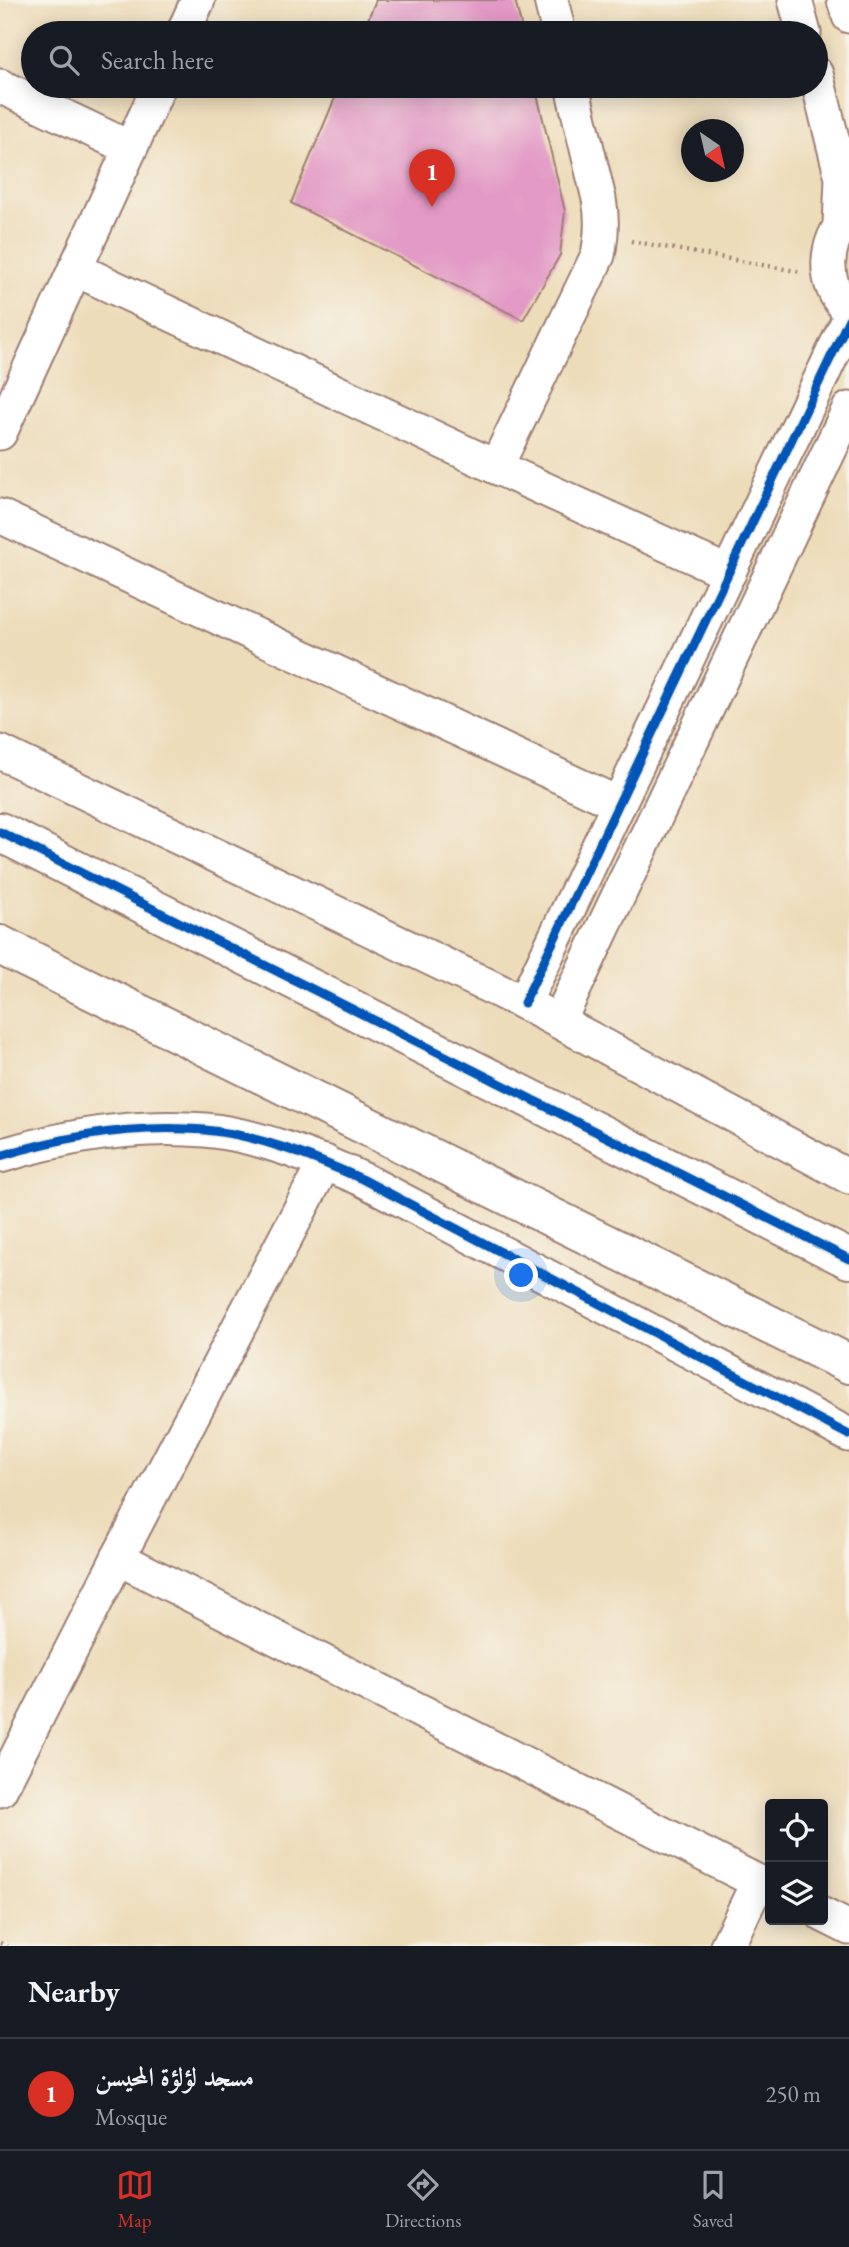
<!DOCTYPE html>
<meta charset="utf-8">
<style>
:root{--surface:#171b24;--page:#242831;--text:#f1f3f6;--muted:#9ea1a6;--line:#363941;--accent:#d93025}
body{margin:0;font-family:"EB Garamond",Amiri,serif;background:var(--page);color:var(--text)}
.controls{position:absolute;right:21px;bottom:21px;display:grid;overflow:hidden;border-radius:7px;box-shadow:0 4px 18px #0003}
.controls button{width:63px;height:63px;display:grid;place-items:center;padding:0;border:0;border-bottom:2px solid var(--line);background:var(--surface);color:var(--text);font:35px sans-serif}
.compass{position:absolute;left:681px;top:119px;width:63px;height:63px;border-radius:50%;background:var(--surface);box-shadow:0 4px 18px #0003;rotate:146deg}
.you{position:absolute;left:522px;top:1276px;width:24px;height:24px;margin:-18px;border:5px solid #fff;border-radius:50%;background:#1a73e8;box-shadow:0 0 0 10px #1a73e833}
.badge{display:grid;place-items:center;width:46px;height:46px;border-radius:50%;background:var(--accent);color:#fff;font-size:23px;font-weight:700}
.pin{position:absolute;translate:-50% -58px;filter:drop-shadow(0 2px 4px #0008)}
.pin::after{content:'';position:absolute;top:37px;width:24px;height:21px;background:inherit;clip-path:polygon(0 0,100% 0,50% 100%)}
.list{margin:0;padding:0;list-style:none}
h2{display:flex;justify-content:space-between;align-items:center;height:91px;margin:0;padding:0 28px;font-size:30px}
h2 small{font-size:23px;font-weight:400;color:var(--muted)}
.list li{display:grid;grid-template-columns:46px 1fr auto;gap:21px;align-items:center;box-sizing:border-box;height:112px;padding:0 28px;border-top:2px solid var(--line)}
.list b{display:block;font-size:26px;white-space:nowrap}
.list p{margin:0;font-size:23px;white-space:nowrap;color:var(--muted)}
.list em{font-size:23px;font-style:normal;color:var(--muted)}
.icon{flex:none;width:38px;height:38px;fill:none;stroke:currentColor;stroke-width:2;stroke-linecap:round;stroke-linejoin:round}
.map{position:relative;flex:none;width:849px;height:1946px;overflow:hidden}
.search{position:absolute;background:var(--surface);box-shadow:0 4px 18px #0003;left:21px;right:21px;top:21px;height:77px;display:flex;align-items:center;gap:18px;box-sizing:border-box;padding:0 24px;border-radius:38px;color:var(--muted);font-size:26px}
.sheet{height:203px;background:var(--surface)}
nav{display:flex;justify-content:space-around;align-items:center;box-sizing:border-box;height:98px;border-top:2px solid var(--line);background:var(--surface);font-size:19px;color:var(--muted)}
nav a{display:grid;justify-items:center;gap:4px}
nav .on{color:var(--accent)}
.map>svg:first-child{display:block}
</style>
<div class="map">
<svg width="849" height="1946" viewBox="0 0 849 1946">
<rect width="100%" height="100%" fill="#f7f3e8"/>
<filter id="ink" filterUnits="userSpaceOnUse"><feTurbulence type="fractalNoise" baseFrequency=".0143" numOctaves="2"/><feDisplacementMap in="SourceGraphic" scale="14" xChannelSelector="R" yChannelSelector="G"/><feConvolveMatrix kernelMatrix="1 2 1 2 8 2 1 2 1" color-interpolation-filters="sRGB"/></filter>
<filter id="wash" filterUnits="userSpaceOnUse"><feTurbulence type="fractalNoise" baseFrequency=".00686" numOctaves="4" result="noise"/><feDisplacementMap in="SourceGraphic" scale="28" xChannelSelector="R" yChannelSelector="G"/><feGaussianBlur stdDeviation="1.57" result="paint"/><feColorMatrix in="noise" values="0 0 0 0 0 0 0 0 0 0 0 0 0 0 0 0 0 1.4 0 .05"/><feComposite in="paint" operator="in"/></filter>
<g filter="url(#wash)">
<rect width="100%" height="100%" fill="#eddcba"/>
<g id="blocks">
<g fill="#e299c5">
<polygon points="376,0 515,0 523,33 362,33"/>
<polygon points="340,86 535,86 565,211 560,255 523,320 291,203"/>
</g>
</g>
</g>
<g filter="url(#ink)">
<use href="#blocks" fill-opacity="0" stroke="#9c7e72" stroke-width="2"/>
<g fill="none" stroke-linecap="round" stroke-linejoin="round">
<defs>
<g id="street">
<polyline points="551,0 559,33"/>
<polyline points="795,0 804,33"/>
<polyline points="844,0 849,16"/>
<polyline points="183,33 198,0"/>
<polyline points="816,74 842,178 840,225"/>
<polyline points="0,86 130,148"/>
<path d="M849 215C823 244 821 283 849 311"/>
<polyline points="75,269 496,467 729,573"/>
<polyline points="0,433 159,86"/>
<path d="M496 467 598 255C602 235 603 219 599 199L572 86"/>
<polyline points="0,516 619,804"/>
<polyline points="0,752 524,1003 849,1177"/>
<polyline points="524,1003 849,319"/>
<polyline points="559,1021 849,409"/>
<path d="M0 1156C65 1136 136 1124 205 1130 259 1135 312 1157 362 1179L849 1435"/>
<polyline points="118,1558 770,1888"/>
<polyline points="0,1790 118,1558 325,1162"/>
<polyline points="823,1915 849,1928"/>
<polyline points="727,1946 758,1882"/>
</g>
<g id="secondary">
<polyline points="0,832 849,1259"/>
<polyline points="0,945 849,1364"/>
</g>
</defs>
<use href="#street" stroke="#9c7e72" stroke-width="37"/>
<use href="#secondary" stroke="#9c7e72" stroke-width="42"/>
<g stroke="#9c7e72" stroke-width="4.5" stroke-dasharray="2 5" stroke-linecap="butt">
<polyline points="631,241 801,272"/>
<polyline points="0,1943 7,1946"/>
</g>
<use href="#street" stroke="#fff" stroke-width="33"/>
<use href="#secondary" stroke="#fff" stroke-width="38"/>
<defs>
<g id="cycleway">
<polyline points="0,832 849,1259"/>
<polyline points="524,1003 849,319"/>
<path d="M0 1156C65 1136 136 1124 205 1130 259 1135 312 1157 362 1179L849 1435"/>
</g>
</defs>
<use href="#cycleway" stroke="#f7f3e8" stroke-width="13"/>
<use href="#cycleway" stroke="#0057b8" stroke-width="9"/>
</g>
</g>
</svg>
<div class="controls">
<button><svg class="icon" aria-label="locate" viewBox="0 0 24 24"><circle cx="12" cy="12" r="6"/><path d="M12 2v4M12 18v4M2 12h4M18 12h4"/></svg></button>
<button><svg class="icon" aria-label="layers" viewBox="0 0 24 24"><path d="M12 4l9 5-9 5-9-5zM3 14l9 5 9-5"/></svg></button>
</div>
<svg class="compass" viewBox="-18 -18 36 36"><path d="M0-13l5 13h-10z" fill="#e53935"/><path d="M0 13l5-13h-10z" fill="#9ea1a6"/></svg>
<div class="you"></div>
<div class="pin badge" style="left:432px;top:207px">1</div>
<div class="search"><svg class="icon" aria-label="search" viewBox="0 0 24 24"><circle cx="10" cy="10" r="6"/><path d="M15 15l6 6"/></svg>Search here</div>
</div>
<section class="sheet">
<h2>Nearby<small></small></h2>
<ul class="list">
<li><span class="badge">1</span><div><b>مسجد لؤلؤة المحيسن</b><p>Mosque</p></div><em>250 m</em></li>
</ul>
</section>
<nav>
<a class="on"><svg class="icon" aria-label="map" viewBox="0 0 24 24"><path d="M3 6l6-2 6 2 6-2v14l-6 2-6-2-6 2zM9 4v14M15 6v14"/></svg>Map</a>
<a><svg class="icon" aria-label="directions" viewBox="0 0 24 24"><path d="M12 3l9 9-9 9-9-9zM9 14v-3h6M13 9l2 2-2 2"/></svg>Directions</a>
<a><svg class="icon" aria-label="saved" viewBox="0 0 24 24"><path d="M7 4h10v16l-5-4-5 4z"/></svg>Saved</a>
</nav>
